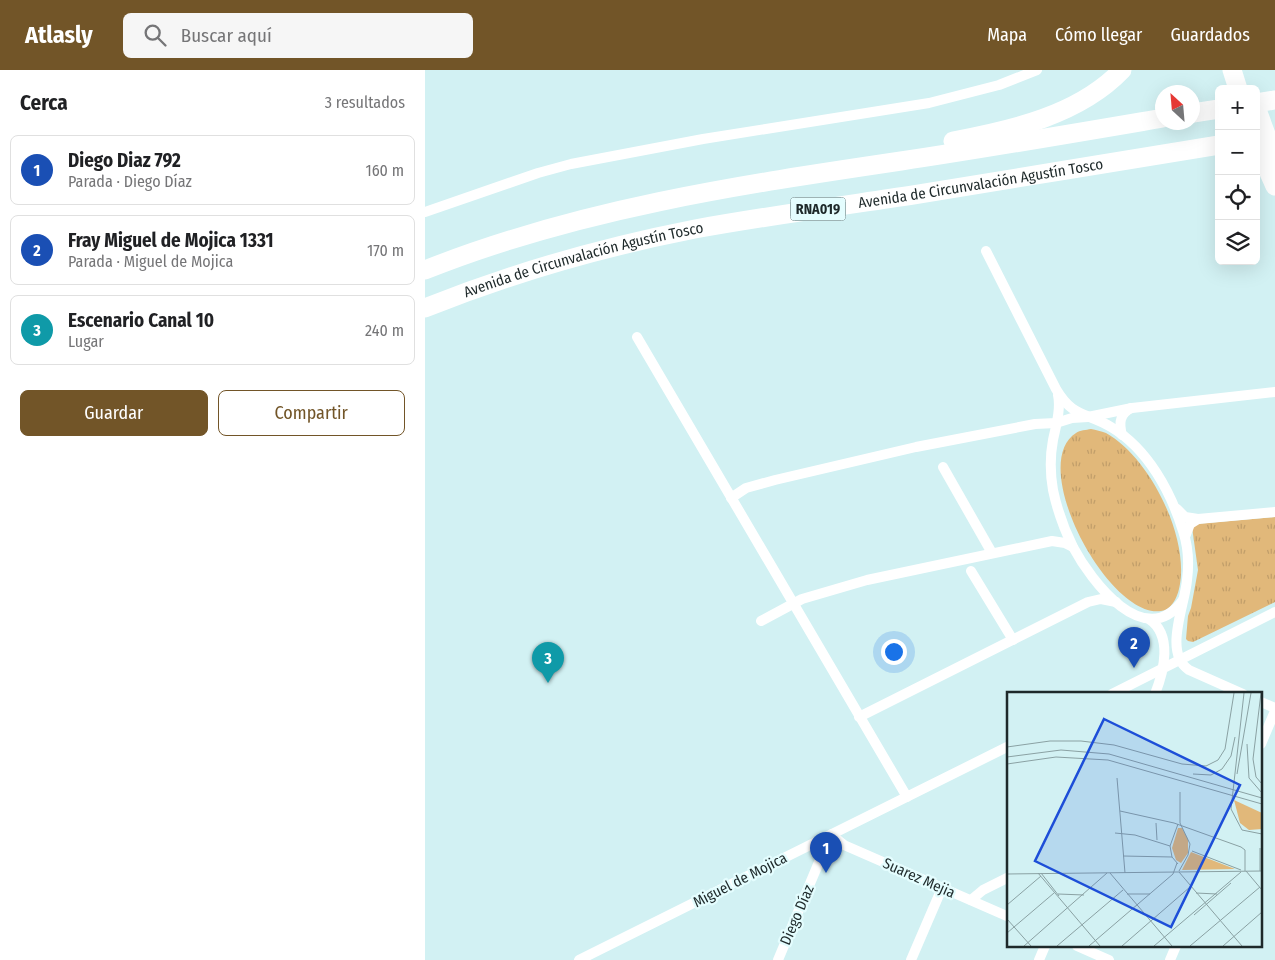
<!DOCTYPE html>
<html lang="es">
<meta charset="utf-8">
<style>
:root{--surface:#fff;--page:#f6f6f6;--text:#202124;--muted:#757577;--line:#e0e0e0;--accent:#725528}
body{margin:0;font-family:"Fira Sans Condensed",sans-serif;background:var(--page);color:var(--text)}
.controls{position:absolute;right:15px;top:15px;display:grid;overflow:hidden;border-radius:8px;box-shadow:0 5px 20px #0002}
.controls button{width:45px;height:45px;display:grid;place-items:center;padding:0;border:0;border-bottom:1px solid var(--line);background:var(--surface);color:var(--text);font:25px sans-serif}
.compass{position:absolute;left:730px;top:15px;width:45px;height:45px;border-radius:50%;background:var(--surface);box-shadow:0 5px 20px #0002;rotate:334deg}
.you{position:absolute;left:468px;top:581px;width:18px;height:18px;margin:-12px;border:4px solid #fff;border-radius:50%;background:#1a73e8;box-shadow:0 0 0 8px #1a73e833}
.badge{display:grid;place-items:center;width:32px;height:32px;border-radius:50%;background:var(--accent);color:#fff;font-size:16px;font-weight:700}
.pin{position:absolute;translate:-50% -41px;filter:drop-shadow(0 1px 2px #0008)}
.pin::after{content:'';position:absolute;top:26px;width:18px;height:15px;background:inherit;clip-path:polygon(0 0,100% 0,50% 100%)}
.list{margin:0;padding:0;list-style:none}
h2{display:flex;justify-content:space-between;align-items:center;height:65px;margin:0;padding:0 20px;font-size:21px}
h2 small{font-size:16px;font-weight:400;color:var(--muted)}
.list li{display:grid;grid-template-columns:32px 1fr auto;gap:15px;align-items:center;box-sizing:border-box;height:70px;margin:0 10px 10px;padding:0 10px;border:1px solid var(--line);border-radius:8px}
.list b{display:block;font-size:19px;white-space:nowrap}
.list p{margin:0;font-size:16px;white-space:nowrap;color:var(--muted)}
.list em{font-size:16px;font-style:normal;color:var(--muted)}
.actions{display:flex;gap:10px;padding:15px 20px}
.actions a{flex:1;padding:11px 0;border:1px solid var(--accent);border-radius:8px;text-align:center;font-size:18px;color:var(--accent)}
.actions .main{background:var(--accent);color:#fff}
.icon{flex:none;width:28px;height:28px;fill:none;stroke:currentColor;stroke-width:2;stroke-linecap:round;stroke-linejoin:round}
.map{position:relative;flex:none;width:850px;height:890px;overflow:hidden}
header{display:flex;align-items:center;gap:30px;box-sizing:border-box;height:70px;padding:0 25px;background:var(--accent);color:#fff}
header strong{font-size:24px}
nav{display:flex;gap:28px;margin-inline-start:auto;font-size:18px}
.search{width:350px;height:45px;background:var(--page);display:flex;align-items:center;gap:12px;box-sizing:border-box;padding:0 18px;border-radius:8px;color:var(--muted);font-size:19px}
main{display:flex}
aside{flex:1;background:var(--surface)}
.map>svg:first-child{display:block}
</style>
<header>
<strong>Atlasly</strong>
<div class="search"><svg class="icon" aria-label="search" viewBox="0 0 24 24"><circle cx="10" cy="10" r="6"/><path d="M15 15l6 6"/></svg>Buscar aquí</div>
<nav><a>Mapa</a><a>Cómo llegar</a><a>Guardados</a></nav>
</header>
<main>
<aside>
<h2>Cerca<small>3 resultados</small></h2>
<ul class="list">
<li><span class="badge" style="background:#1a4fb4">1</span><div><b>Diego Diaz 792</b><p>Parada · Diego Díaz</p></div><em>160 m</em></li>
<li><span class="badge" style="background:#1a4fb4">2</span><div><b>Fray Miguel de Mojica 1331</b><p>Parada · Miguel de Mojica</p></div><em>170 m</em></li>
<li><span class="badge" style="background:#0f9aa8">3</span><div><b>Escenario Canal 10</b><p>Lugar</p></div><em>240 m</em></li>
</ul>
<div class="actions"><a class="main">Guardar</a><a>Compartir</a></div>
</aside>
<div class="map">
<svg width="850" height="890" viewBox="0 0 850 890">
<defs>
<pattern id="park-tufts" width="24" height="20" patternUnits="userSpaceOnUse" patternTransform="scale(1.25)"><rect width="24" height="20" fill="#e1b87a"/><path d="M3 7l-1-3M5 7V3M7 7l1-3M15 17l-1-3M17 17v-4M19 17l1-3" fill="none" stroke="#c19e6a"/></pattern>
</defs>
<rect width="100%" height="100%" fill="#d2f1f3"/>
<g fill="url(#park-tufts)">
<path d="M666 359C671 360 676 361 681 363 725 387 766 470 754 519 752 528 746 540 736 541 684 549 601 395 651 363 655 360 661 360 666 359Z"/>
<polygon points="850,447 850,532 768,572 763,571 761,569 763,546 766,538 773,500 767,457 771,454"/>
</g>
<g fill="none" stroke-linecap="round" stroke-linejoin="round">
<g stroke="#fff" stroke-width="10">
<polyline points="0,142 113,103 146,94 278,69 504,33 574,15 612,0"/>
<path d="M561 181 631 319C648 348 661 342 686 357 723 379 746 422 758 461 763 476 764 495 762 510 760 535 738 583 764 600L818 624"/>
<polyline points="212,267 482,727"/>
<path d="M633 325C636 339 631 356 628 370 625 386 625 403 628 420 632 439 639 459 648 477 666 511 720 583 758 530"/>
<path d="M697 365C694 354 694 344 706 338"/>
<polyline points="518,397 567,483"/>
<polyline points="306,428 321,418 350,410 491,377 610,354 631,353 647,348 663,347 707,338 850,322"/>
<polyline points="752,439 760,447 773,449 765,454 760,467"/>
<polyline points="773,449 850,442"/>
<polyline points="546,501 588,570"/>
<path d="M724 549C748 565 739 601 730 624"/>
<polyline points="336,551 377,529 442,510 627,471 640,473 648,477"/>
<polyline points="687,624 850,542"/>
<polyline points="836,632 850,638"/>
<polyline points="434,647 663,532 676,529 691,532"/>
<polyline points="836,674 850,641"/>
<polyline points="407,764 409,767 419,775 584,847"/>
<polyline points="546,830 558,820 584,807"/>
<polyline points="652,876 684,890"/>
<polyline points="154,890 584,676"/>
<polyline points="353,890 394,792 396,785 394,770"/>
<polyline points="486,890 517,818"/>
<polyline points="614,890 620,876"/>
<polyline points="745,890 751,876"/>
</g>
<g stroke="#fff" stroke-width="19">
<polyline points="807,0 813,19"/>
<polyline points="831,33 850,30"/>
<polyline points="831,37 850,89"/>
<polyline points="768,43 794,39"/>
<path d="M528 71C587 60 654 45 697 0"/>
<polyline points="833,78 850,116"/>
<path d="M0 200C153 139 314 115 476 91 563 78 650 63 738 48"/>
<path id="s1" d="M0 238C87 203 178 177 270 159 342 146 415 136 488 125 590 109 692 91 794 75"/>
</g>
</g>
<g text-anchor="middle" stroke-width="4.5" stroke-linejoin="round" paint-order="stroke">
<rect fill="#e4fdfe" stroke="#59696a" stroke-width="1" x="365.5" y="127.5" width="55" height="23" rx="4"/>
<g font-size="14" font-weight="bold" fill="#1e292a">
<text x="393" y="144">RNA019</text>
</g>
<g font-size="15" fill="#1e292a" stroke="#e4fdfe">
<text dy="5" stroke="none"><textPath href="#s1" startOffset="571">Avenida de Circunvalación Agustín Tosco</textPath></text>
<text dy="5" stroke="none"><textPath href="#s1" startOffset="166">Avenida de Circunvalación Agustín Tosco</textPath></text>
<text transform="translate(494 808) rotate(24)" y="5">Suarez Mejia</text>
<text transform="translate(315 810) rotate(-27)" y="5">Miguel de Mojica</text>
<text transform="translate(372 845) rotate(-67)" y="5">Diego Díaz</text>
</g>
</g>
<g transform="translate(582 622)">
<rect width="255" height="255" fill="#d2f1f3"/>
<path d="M227 108 255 121V137L242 138 233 131Z" fill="#e1b87a"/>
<path d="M171 136H175L181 147V161L174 171 169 168 165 156ZM184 160 228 177 175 178Z" fill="#e1b87a"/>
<path fill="none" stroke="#8aa1a3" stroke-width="1" d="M237 1 224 117 235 138 255 142M254 1 246 67 249 85 255 92M240 52 242 86 255 101M0 55 43 49H74L107 53 175 72 199 74 211 68 218 57 227 1M0 65 54 58 102 62 255 106M0 72 49 65 101 68 255 112M186 82 204 83 215 77 224 64 228 45M230 82 244 1M110 86 118 181M113 119 167 131 234 155 238 158V179M149 131 150 148M171 132 163 154 165 165 171 172M108 141 128 143 163 154M253 156V179M185 159 234 178M116 164 165 165M172 179 181 163 183 152 173 131V100M239 179 255 198M172 180 235 254M31 181 93 254M34 181 52 204M103 181 165 254M0 182 255 179M189 201 210 202M51 202 77 203M120 202H143M0 213 34 184M187 223 224 191M0 227 24 254M0 241 47 201M17 254 100 181M50 254 116 198M82 254 166 182 170 171M115 254 183 195M147 254 234 180M183 254 253 195M216 254 255 220"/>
<path fill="#1d4ed8" fill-opacity="0.15" stroke="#1d4ed8" stroke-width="2.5" d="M97 27 233 93 164 235 28 169Z"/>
<rect width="255" height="255" fill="none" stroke="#1e292a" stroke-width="2.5"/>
</g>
</svg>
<div class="controls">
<button>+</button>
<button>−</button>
<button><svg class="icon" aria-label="locate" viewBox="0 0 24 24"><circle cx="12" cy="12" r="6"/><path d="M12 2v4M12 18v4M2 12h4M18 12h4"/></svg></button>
<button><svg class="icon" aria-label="layers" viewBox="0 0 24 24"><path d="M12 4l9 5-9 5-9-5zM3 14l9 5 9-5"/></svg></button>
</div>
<svg class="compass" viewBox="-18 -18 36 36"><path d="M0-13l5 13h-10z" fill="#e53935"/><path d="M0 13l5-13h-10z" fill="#757577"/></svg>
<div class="you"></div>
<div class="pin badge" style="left:401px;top:803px;background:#1a4fb4">1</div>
<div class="pin badge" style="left:709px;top:598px;background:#1a4fb4">2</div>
<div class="pin badge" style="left:123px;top:613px;background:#0f9aa8">3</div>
</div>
</main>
